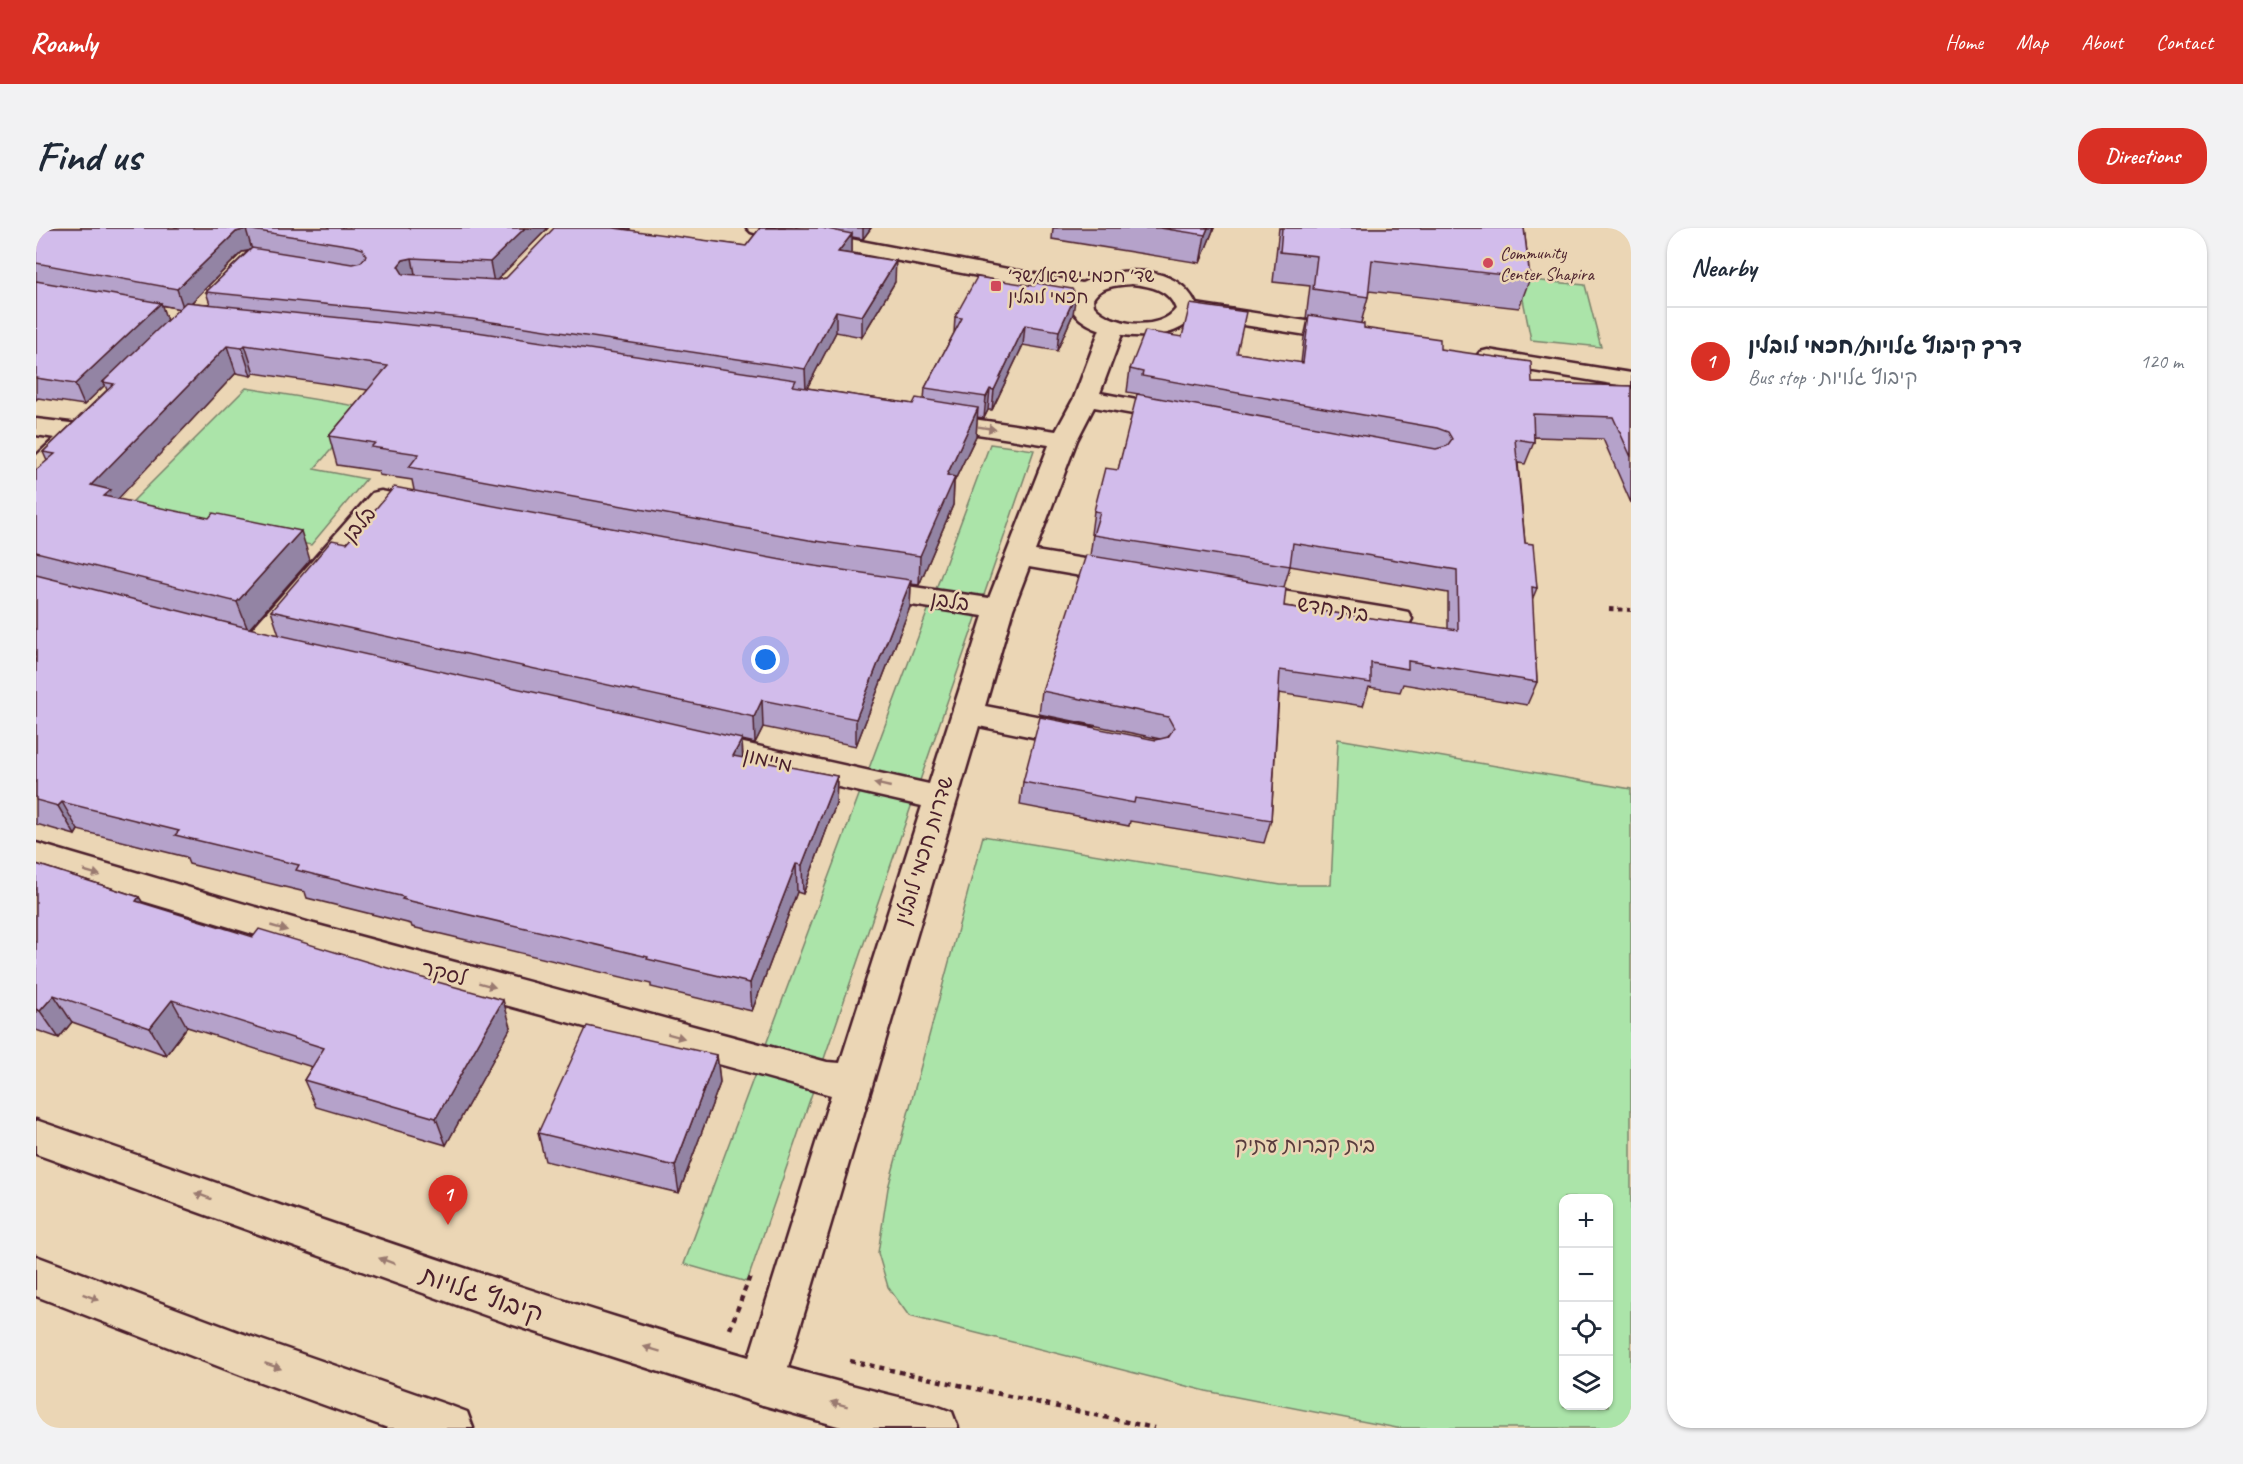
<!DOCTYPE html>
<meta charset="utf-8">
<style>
:root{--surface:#fff;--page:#f2f2f3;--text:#1f2937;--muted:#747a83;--line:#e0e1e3;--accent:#d93025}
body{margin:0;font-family:Caveat,"Playpen Sans Hebrew",sans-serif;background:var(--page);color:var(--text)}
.controls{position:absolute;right:18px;bottom:18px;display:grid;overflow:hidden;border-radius:12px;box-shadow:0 2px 4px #0004}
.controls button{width:54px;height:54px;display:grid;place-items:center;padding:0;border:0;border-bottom:2px solid var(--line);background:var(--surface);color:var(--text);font:30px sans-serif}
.you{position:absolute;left:730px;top:432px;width:21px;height:21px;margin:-15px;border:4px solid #fff;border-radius:50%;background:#1a73e8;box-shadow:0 0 0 9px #1a73e833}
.badge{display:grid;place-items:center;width:39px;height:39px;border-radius:50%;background:var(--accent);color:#fff;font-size:20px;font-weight:700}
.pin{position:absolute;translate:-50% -50px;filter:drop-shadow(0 2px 3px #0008)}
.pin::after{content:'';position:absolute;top:32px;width:21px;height:18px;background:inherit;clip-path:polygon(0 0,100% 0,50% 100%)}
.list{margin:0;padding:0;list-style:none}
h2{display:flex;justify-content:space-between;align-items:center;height:78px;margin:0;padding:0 24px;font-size:26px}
h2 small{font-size:20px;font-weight:400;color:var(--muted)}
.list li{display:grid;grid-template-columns:39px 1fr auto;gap:18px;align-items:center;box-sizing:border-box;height:108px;padding:0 24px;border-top:2px solid var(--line)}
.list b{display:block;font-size:22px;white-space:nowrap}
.list p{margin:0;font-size:20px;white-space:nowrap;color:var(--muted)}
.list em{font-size:20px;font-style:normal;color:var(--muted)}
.icon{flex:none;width:33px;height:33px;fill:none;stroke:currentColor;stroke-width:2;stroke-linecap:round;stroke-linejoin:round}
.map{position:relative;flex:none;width:1595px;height:1200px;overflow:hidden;border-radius:24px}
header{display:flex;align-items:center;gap:36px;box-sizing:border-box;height:84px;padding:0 30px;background:var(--accent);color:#fff}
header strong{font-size:28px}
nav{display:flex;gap:33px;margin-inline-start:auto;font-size:21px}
.intro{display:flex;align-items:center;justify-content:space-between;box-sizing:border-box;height:144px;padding:0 36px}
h1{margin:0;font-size:42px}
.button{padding:15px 27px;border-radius:24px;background:var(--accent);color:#fff;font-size:21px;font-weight:700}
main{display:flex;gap:36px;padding:0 36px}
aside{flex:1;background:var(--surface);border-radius:24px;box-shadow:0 2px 4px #0004}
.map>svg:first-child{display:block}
</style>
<header>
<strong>Roamly</strong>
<nav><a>Home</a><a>Map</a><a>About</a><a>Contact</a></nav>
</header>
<div class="intro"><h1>Find us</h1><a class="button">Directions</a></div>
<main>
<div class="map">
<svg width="1595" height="1200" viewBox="0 0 1595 1200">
<rect width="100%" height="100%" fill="#ebd6b5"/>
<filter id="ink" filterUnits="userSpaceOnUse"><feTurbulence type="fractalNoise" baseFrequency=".0167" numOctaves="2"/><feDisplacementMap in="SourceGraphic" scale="12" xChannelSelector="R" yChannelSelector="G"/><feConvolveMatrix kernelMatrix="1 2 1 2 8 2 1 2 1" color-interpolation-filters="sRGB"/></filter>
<g filter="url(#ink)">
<g fill="#abe4a9" stroke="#7a826a" stroke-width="1.5" fill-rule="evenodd">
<polygon points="1483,51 1549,57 1565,119 1495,112"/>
<polygon points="210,160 332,180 278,241 330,251 275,317 88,282"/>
<polygon points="954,216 998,222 711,1054 648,1036"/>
<path d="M1302 511 1595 561V1200H1361L1170 1163 873 1088 852 1059 842 1025 852 960 947 608 1245 657H1295ZM1528 970H1572V1178H1528Z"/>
</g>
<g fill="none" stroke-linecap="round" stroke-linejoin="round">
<defs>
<g id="street">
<polygon points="0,56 181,88 189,90 193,95 189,100 181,102 0,70"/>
<polygon points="1077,91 1085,93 1089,98 1064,165 1142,180 1151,182 1154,187 1151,192 1142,194 1058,179 1041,212 999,323 1091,338 1101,341 1105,347 1101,353 1091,356 993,339 977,381 949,478 1046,497 1057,500 1062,508 1057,516 1046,519 943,498 743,1170 727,1177 711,1170 705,1155 795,867 274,723 0,641 0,615 274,695 791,834 804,835 886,578 662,527 651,524 646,516 651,508 662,505 893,556 947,388 830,370 820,367 816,361 820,355 830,352 953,370 1013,217 895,199 886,197 883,192 886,187 895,185 1020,203 1038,170 1065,98 1069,93"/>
<polygon points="0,191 51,197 55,202 9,248 0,250 0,228 19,210 0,207"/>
<polygon points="345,263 402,274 406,280 402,286 393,288 351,280 229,423 219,426 209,423 204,416 209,409 336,265"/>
<polygon points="1204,356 1362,382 1372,384 1376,391 1372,398 1362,400 1194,371 1190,365 1194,359"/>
</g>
<g id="secondary">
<path d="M711 0H756L1046 55C1080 38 1142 35 1160 76L1315 100 1323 102 1327 107 1323 112 1315 114 1157 89C1131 126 1020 105 1036 66L722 6 715 4ZM1096 56C1114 58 1133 61 1140 81 1123 104 1075 98 1058 78L1057 71C1064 58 1082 57 1096 56Z"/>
<polygon points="1452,122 1595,145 1595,159 1444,134 1440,129 1444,124"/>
<path d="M0 892C193 959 385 1028 580 1089 686 1122 792 1153 900 1178L916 1184 922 1200H809L727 1177 468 1094 0 926Z"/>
<polygon points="0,1028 205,1105 415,1178 431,1184 437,1200 352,1200 205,1147 0,1068"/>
</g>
</defs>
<use href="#street" stroke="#4a1f2b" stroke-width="5"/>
<use href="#secondary" stroke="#4a1f2b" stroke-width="5"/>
<polyline stroke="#4a1f2b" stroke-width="4" stroke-dasharray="4.5 4.5" stroke-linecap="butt" points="1573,381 1595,382"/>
<g stroke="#4a1f2b" stroke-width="4.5" stroke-dasharray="5 5" stroke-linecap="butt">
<polyline points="694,1101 714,1048"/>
<polyline points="814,1133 1118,1200"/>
</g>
<use href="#street" fill="#ebd6b5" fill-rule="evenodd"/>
<use href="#secondary" fill="#ebd6b5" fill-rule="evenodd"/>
</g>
<g fill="#b5a2ca" stroke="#4a1f2b" stroke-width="1.5" fill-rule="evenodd">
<path d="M0 0H512L460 52 470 50 594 3 710 18 724 0H835L827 11 816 9V26L859 54 826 109 800 104 771 160 877 176 888 172 889 160 918 105 919 89 1037 86 1021 123 987 117 956 182H952L948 190 941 189 940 208 918 254 917 277 883 357 875 356 874 379 820 518 727 499 719 515 706 512 707 530 801 548 800 576 767 666 761 664 716 783 615 759V756L376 699 375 696 271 670 269 664 153 636 150 629 42 602 39 607 0 596V242L11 233 7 224 71 162 69 157 48 177 2 170 0 172ZM212 23 170 64 174 76 155 75 206 24ZM125 77 144 81 131 93ZM200 145 215 148 218 145 332 162 293 208 301 237 342 243 343 247 376 252 378 262 311 315 235 383 243 407 214 401 274 332 81 271Z"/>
<polygon points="1017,0 1178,0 1164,35 1016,11"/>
<path d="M1243 0H1488L1494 50 1483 80 1333 63 1332 69 1325 95 1328 100 1404 121 1496 155 1595 158V275L1567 211 1498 209V214L1489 236 1482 235 1489 315 1501 360 1496 372 1501 454 1491 477 1367 456 1364 464 1333 459 1327 478 1243 465 1235 592 1228 615 1094 593 1093 598 984 577 987 554 1124 511 1003 486 1006 463 1054 328 1057 306H1055L1058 283 1082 242 1103 166 1091 164 1094 141 1201 125 1265 135 1268 109 1272 91H1270L1274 58 1237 54ZM1254 338 1412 365V401L1248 378V359Z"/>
<polygon points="0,636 103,669 107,675 475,799 410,917 280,879 268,852 276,839 151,799 130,827 36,794 23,810 0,802"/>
<polygon points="681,827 684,855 643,965 509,933 502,905"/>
</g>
<g fill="#9384a4" stroke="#4a1f2b" stroke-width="1.5">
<polygon points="489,0 512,0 458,55 454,34"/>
<polygon points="577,0 594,0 594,2"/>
<polygon points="827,0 835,0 827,11"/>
<polygon points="1172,0 1178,0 1164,35 1169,7"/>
<polygon points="210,1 216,22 206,24 148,82 141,61 200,4"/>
<polygon points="816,6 816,26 802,24"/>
<polygon points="376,30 380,51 367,59 362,38 367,32"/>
<polygon points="860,33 859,54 826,109 826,88"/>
<polygon points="1040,66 1037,86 1021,123 1023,103"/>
<polygon points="125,75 132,96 67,154 69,157 48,177 39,156"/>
<polygon points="800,83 800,104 770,162 769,141"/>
<polygon points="989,97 987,117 956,182 958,162"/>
<polygon points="209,117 218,145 215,148 206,120"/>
<polygon points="191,118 200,145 80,273 80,297 55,257"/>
<polygon points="954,161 952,182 948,190 950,169"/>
<polygon points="942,180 940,208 918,254 917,277 883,357 884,328 911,247"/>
<polygon points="265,303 274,332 212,402 201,374"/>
<polygon points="875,352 874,379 820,518 820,491"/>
<polygon points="726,472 727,499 719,515 718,489"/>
<polygon points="706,511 707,540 697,528"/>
<polygon points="801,548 800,576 767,666 766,637"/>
<polygon points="26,574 42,602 39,607 22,578"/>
<polygon points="760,636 761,664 716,783 714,755"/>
<polygon points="103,669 119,697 100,673"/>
<polygon points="18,767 36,794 23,810 4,783"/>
<polygon points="136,772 151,799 130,827 114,800"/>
<polygon points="467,772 475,799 410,917 400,890"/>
<polygon points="681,827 684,855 643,965 639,938"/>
</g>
<g fill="#d2bceb" stroke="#4a1f2b" stroke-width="1.5">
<polygon points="0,0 489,0 454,34 376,30 367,32 362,38 367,46 461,52 470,50 518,0 578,0 710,18 724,0 786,0 816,6 802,24 860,33 826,88 800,83 769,141 436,91 170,64 216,20 316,36 325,34 330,28 327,21 317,18 210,1 200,4 141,61 0,35"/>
<polygon points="1124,0 1172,0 1169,7"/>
<polygon points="1246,0 1488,0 1494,50 1336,32 1332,69 1277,61 1281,28 1244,24"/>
<polygon points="941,49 998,58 1000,55 1036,61 1040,66 1023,103 989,97 958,162 954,161 950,169 889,160 926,90 919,89"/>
<polygon points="0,53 125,75 39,156 0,150"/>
<polygon points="150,74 434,103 760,152 757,158 877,176 880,170 942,180 911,247 919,249 884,328 773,312 373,239 383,226 335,219 339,215 293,208 352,138 209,117 206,120 191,118 55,257 75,262 68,268 173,290 177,285 265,303 201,374 0,324 0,242 19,226 7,224 78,156 67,154"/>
<polygon points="1154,76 1210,84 1201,125 1267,135 1273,87 1328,96 1328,100 1404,111 1404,121 1495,134 1496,155 1595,158 1595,229 1577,189 1497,186 1498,214 1479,211 1489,315 1497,316 1501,360 1496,359 1501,454 1372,433 1372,441 1335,435 1335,455 1244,442 1235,592 1099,570 1098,575 987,554 1004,489 1120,512 1132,509 1138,500 1132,489 1006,463 1050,327 1250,360 1248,378 1422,402 1421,342 1257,315 1254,338 1057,307 1064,284 1058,283 1069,240 1082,242 1101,166 1400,221 1411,218 1416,211 1412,204 1401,200 1106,148 1107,144 1094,141 1109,103 1146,109"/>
<polygon points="358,259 772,337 875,352 820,491 726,472 718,489 235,383 296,312 311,315"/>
<polygon points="0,347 208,399 706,511 697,528 801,548 766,637 760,636 714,755 611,731 612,729 366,671 368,669 260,642 263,637 139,607 143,603 26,574 22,578 0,572"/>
<polygon points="0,636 103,669 100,673 217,709 223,701 365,744 467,772 400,890 268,852 288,820 136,772 114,800 18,767 4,783 0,781"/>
<polygon points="551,798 681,827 639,938 502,905"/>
</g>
<defs><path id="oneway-solid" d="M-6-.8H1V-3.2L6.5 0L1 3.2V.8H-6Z" transform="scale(1.5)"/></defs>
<g fill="#9a7a70">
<use href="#oneway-solid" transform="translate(951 200) rotate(9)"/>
<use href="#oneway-solid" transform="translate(846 557) rotate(-167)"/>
<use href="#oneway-solid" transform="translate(56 645) rotate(16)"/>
<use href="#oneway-solid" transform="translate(243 700) rotate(16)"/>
<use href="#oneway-solid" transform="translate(451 757) rotate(15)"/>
<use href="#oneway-solid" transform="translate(640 808) rotate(15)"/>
<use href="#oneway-solid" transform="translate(167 968) rotate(-160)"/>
<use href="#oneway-solid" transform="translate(351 1033) rotate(-160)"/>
<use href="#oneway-solid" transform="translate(55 1069) rotate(21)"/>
<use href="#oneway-solid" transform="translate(616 1121) rotate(-163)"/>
<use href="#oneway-solid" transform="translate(237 1138) rotate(19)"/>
<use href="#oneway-solid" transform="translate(803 1176) rotate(-165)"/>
</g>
</g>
<g fill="#d1495b" stroke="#ebd6b5" stroke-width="2">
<circle cx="1452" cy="35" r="6"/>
<rect x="954" y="52" width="12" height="12" rx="3"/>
</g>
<g text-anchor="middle" stroke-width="5" stroke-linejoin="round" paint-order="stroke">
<g font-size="18" fill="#4a1f2b" stroke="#ebd6b5" text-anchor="start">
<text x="1464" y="31">Community<tspan x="1464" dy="21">Center Shapira</tspan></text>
<text x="972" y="54">שד׳ חכמי ישראל/שד׳<tspan x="972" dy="21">חכמי לובלין</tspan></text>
</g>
<g font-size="21" fill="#4a1f2b" stroke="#ebd6b5">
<text transform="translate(323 296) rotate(-49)" y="7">בלבן</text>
<text transform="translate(914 373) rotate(9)" y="7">בלבן</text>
<text transform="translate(1297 381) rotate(9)" y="7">בית חדש</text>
<text transform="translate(732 532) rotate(13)" y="7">מיימון</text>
<text transform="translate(888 622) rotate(-73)" y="7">שדרות חכמי לובלין</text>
<text transform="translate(408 745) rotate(15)" y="7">לסקר</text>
</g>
<g font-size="21" fill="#593d3e" stroke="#ebd6b5">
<text x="1269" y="924">בית קברות עתיק</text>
</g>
<g font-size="26" fill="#4a1f2b" stroke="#ebd6b5">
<text transform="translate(446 1066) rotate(19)" y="9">קיבוץ גלויות</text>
</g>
</g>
</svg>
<div class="controls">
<button>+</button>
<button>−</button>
<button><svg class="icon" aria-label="locate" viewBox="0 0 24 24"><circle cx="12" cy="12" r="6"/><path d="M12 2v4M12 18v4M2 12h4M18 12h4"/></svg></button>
<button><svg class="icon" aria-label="layers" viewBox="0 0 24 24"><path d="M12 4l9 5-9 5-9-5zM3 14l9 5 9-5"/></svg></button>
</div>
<div class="you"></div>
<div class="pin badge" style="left:412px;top:997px">1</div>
</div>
<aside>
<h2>Nearby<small></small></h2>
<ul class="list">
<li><span class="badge">1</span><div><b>דרך קיבוץ גלויות/חכמי לובלין</b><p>Bus stop · קיבוץ גלויות</p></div><em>120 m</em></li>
</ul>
</aside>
</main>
